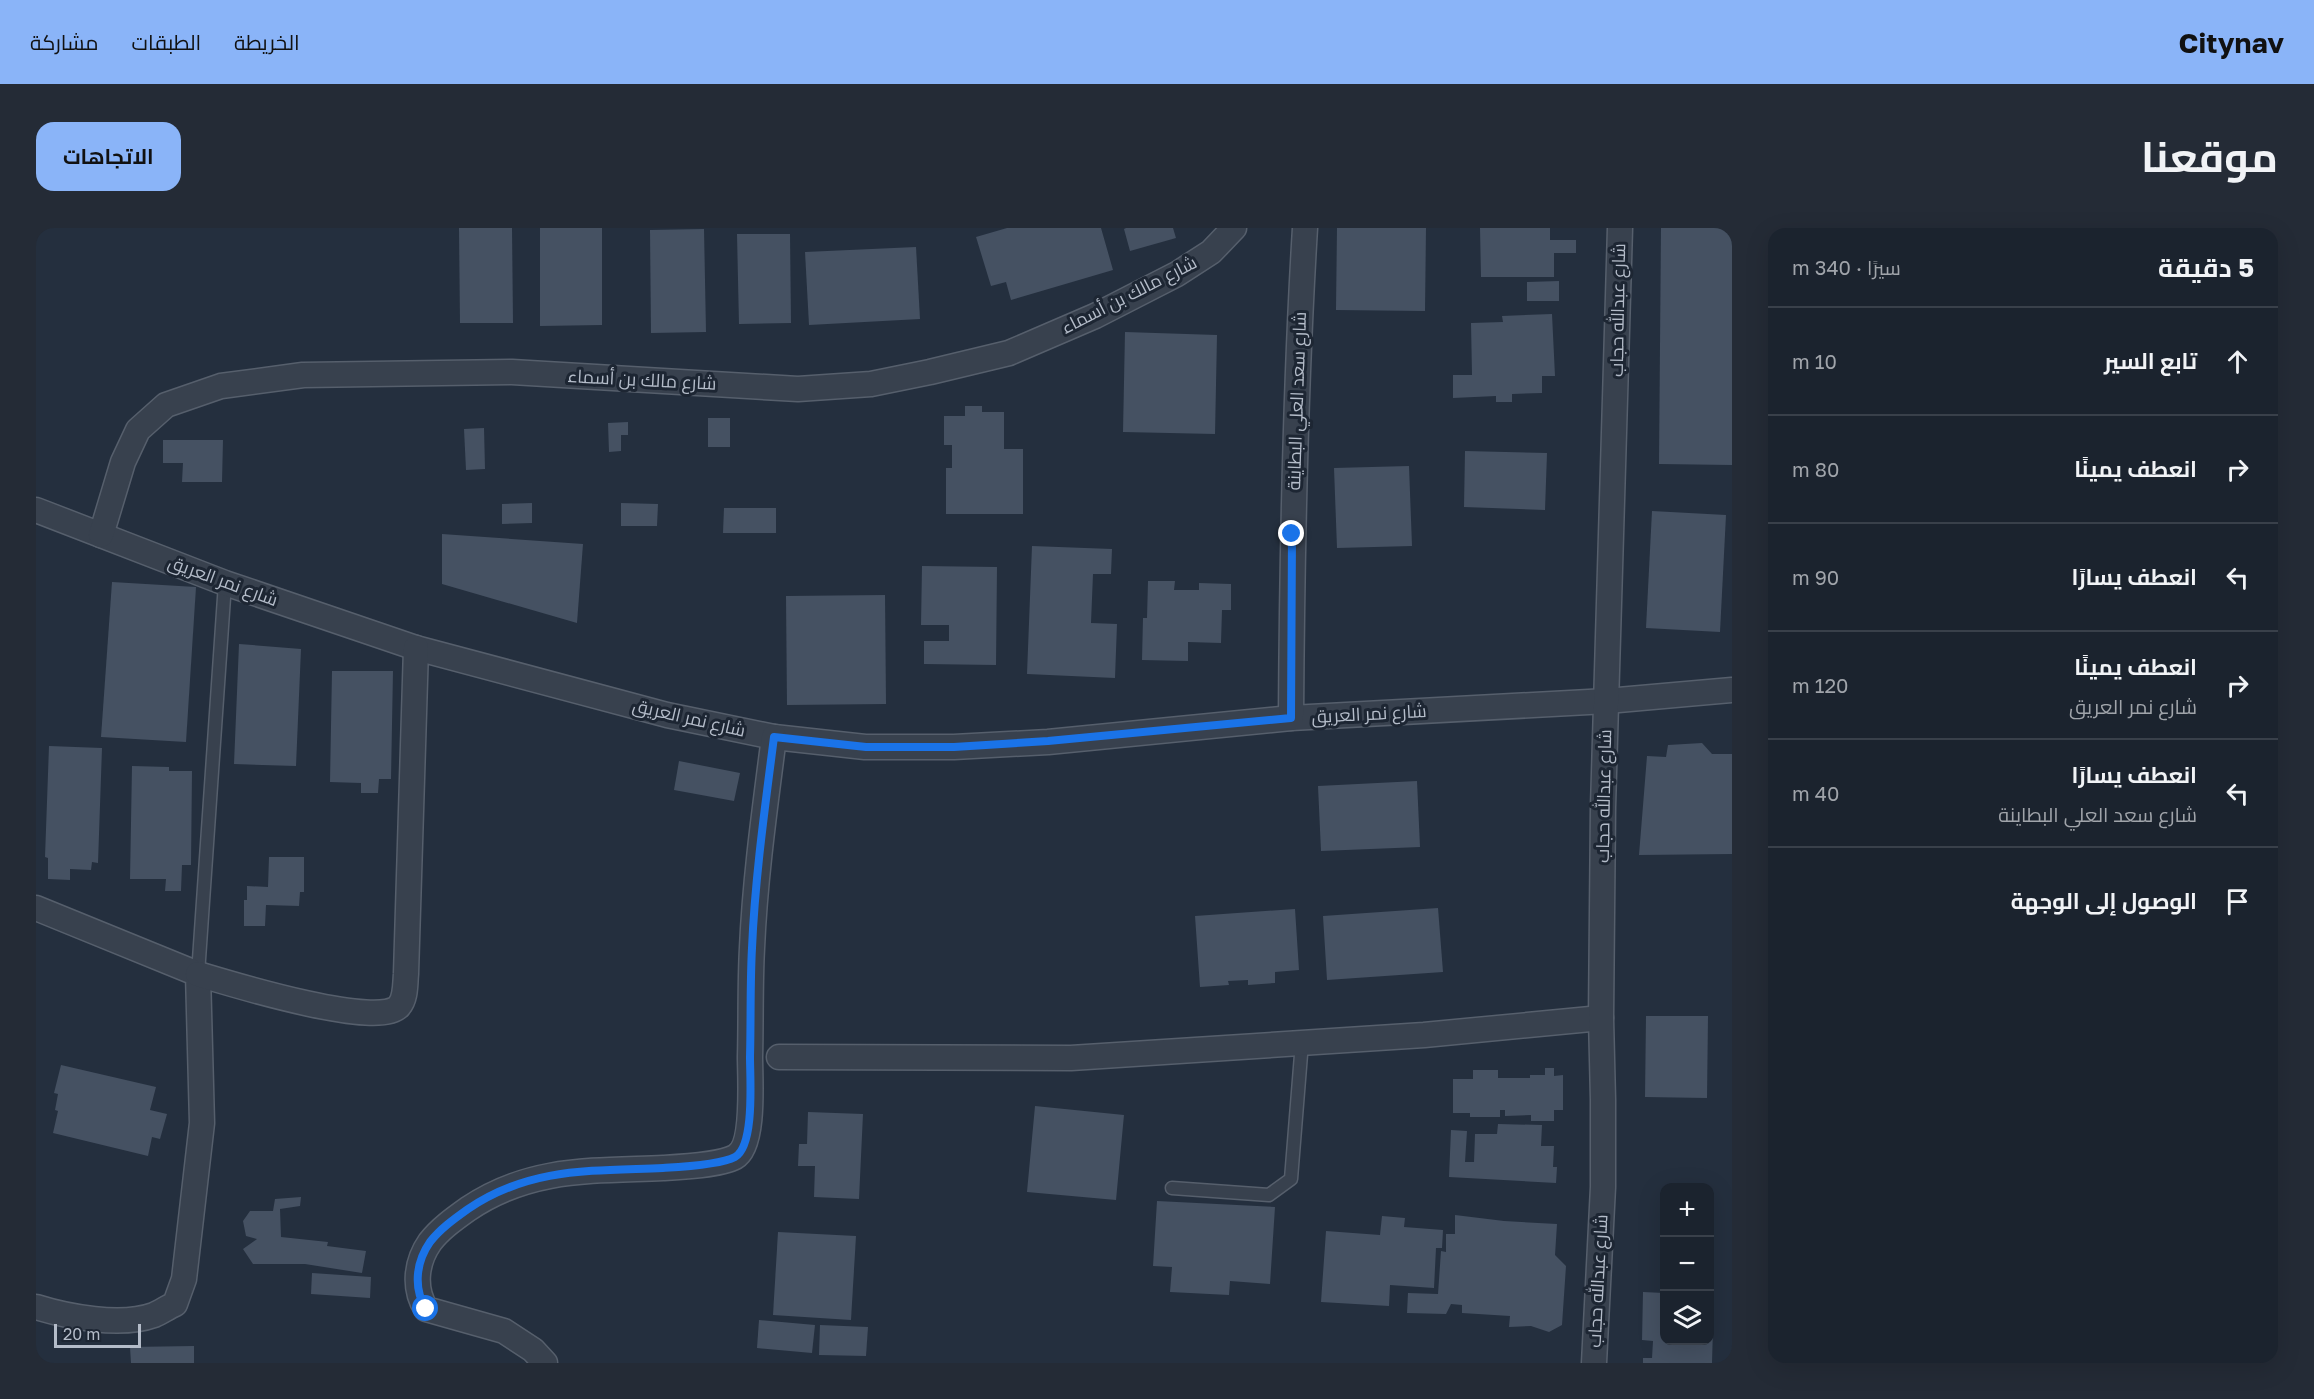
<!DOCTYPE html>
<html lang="ar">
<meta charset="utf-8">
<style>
:root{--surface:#1b232e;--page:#242b36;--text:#f1f3f6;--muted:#a0a4aa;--line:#39404a;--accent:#8ab4f8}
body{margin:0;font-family:"Golos Text",Cairo,sans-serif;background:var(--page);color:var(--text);direction:rtl}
.controls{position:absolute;right:18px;bottom:18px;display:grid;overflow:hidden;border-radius:12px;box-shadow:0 6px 24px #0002}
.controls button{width:54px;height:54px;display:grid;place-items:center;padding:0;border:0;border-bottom:2px solid var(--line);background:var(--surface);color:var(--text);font:30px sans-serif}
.scale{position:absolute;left:18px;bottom:15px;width:87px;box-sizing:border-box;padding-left:6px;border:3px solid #b4bcc9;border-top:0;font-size:16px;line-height:21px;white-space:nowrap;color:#b4bcc9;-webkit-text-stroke:4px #1d2633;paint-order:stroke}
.stop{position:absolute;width:18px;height:18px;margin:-14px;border:4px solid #1a73e8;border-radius:50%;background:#fff}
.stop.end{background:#1a73e8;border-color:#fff;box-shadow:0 2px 6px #0008}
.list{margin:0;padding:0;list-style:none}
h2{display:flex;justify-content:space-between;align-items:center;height:78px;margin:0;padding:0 24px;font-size:26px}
h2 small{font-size:20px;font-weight:400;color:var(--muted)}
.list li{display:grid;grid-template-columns:39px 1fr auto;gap:18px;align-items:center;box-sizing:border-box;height:108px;padding:0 24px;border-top:2px solid var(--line)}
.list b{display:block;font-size:22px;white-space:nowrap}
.list p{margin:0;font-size:20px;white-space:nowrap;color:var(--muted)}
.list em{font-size:20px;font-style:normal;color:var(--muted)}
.icon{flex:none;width:33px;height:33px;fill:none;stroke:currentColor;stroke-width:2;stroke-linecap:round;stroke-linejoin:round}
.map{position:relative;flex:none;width:1696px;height:1135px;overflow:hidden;direction:ltr;border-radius:18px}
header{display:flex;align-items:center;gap:36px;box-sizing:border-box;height:84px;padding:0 30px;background:var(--accent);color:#111}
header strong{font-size:28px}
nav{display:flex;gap:33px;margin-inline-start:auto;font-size:21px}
.intro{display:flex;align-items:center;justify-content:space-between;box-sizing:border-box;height:144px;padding:0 36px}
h1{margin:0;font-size:42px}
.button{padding:15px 27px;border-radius:18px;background:var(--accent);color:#111;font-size:21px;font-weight:700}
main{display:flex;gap:36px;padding:0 36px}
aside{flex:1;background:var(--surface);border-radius:18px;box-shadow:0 6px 24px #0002}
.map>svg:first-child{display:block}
</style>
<header>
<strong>Citynav</strong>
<nav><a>الخريطة</a><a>الطبقات</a><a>مشاركة</a></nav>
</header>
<div class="intro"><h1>موقعنا</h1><a class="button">الاتجاهات</a></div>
<main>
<aside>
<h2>5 دقيقة<small>سيرًا · 340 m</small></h2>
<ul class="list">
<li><svg class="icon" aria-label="ahead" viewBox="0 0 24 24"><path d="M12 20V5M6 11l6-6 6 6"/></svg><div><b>تابع السير</b></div><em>10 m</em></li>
<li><svg class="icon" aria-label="right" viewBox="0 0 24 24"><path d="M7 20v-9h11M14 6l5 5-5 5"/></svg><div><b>انعطف يمينًا</b></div><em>80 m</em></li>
<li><svg class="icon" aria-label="left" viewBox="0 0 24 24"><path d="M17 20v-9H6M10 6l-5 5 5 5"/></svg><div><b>انعطف يسارًا</b></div><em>90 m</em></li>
<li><svg class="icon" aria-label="right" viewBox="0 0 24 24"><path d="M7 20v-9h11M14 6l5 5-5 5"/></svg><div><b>انعطف يمينًا</b><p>شارع نمر العريق</p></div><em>120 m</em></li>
<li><svg class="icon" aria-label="left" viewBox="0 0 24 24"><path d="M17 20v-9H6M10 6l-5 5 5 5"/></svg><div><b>انعطف يسارًا</b><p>شارع سعد العلي البطاينة</p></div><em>40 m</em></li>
<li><svg class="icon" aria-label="arrive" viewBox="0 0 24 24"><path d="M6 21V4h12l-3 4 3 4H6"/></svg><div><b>الوصول إلى الوجهة</b></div></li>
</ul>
</aside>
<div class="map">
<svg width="1696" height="1135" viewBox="0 0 1696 1135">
<rect width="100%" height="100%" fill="#242f3e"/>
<g fill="#455162">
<polygon points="423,0 476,0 477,95 424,95"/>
<polygon points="504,0 566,0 566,97 504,98"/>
<polygon points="971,0 1065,0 1077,42 975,72 970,54 955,58 940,9"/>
<polygon points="1090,0 1137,0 1140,10 1094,23 1088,1"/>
<polygon points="1301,0 1390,0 1389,83 1300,82"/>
<polygon points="1444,0 1514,0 1514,12 1540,12 1540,25 1518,25 1518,49 1445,49"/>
<polygon points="1625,0 1696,0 1696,237 1623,236"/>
<polygon points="668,1 670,104 615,105 614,2"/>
<polygon points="701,6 754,6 755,95 703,96"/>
<polygon points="880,19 884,91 773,97 769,24"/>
<polygon points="1523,53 1523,73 1491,73 1491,54"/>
<polygon points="1516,86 1519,148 1506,148 1506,165 1476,166 1476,174 1460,174 1460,168 1417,170 1417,147 1436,147 1435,95 1467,94 1466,88"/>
<polygon points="1089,104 1181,107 1179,206 1087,204"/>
<polygon points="929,178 946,178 946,184 968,184 968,221 987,221 987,286 910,286 910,240 916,240 916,217 908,217 908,188 929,188"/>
<rect x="672" y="190" width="22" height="29"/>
<polygon points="592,194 592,207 585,207 585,223 573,224 572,195"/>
<polygon points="448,200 449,241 430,242 428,201"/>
<polygon points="127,212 187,212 186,254 146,254 147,235 127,235"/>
<polygon points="1429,223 1511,225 1509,282 1428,279"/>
<polygon points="1373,238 1376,318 1301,320 1298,240"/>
<polygon points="496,275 496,295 466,296 466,276"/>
<polygon points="585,275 622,276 621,298 585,298"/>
<polygon points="688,280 740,280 740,305 687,305"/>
<polygon points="1616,283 1690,287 1684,404 1610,400"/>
<polygon points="406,306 547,316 541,395 406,356"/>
<polygon points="996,318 1076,321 1075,346 1057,346 1055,395 1081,396 1079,450 991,446"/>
<polygon points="886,338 961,339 960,437 888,436 888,413 913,413 913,397 885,397"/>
<polygon points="1112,353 1139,353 1138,362 1163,362 1163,355 1195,356 1195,382 1186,382 1185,415 1152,414 1152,433 1106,432 1107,390 1111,390"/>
<polygon points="76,354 160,359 150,514 65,509"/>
<polygon points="849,367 850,476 751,477 750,368"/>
<polygon points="203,416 265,421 260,538 198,536"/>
<polygon points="296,443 357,443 355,551 343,551 342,565 325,565 325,555 294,554"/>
<polygon points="1666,515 1676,526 1696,526 1696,626 1603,627 1611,528 1630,529 1632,517"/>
<polygon points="13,518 66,520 62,635 56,634 55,642 34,641 34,652 12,651 12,630 9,629"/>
<polygon points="643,533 704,545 698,573 638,562"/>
<polygon points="96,538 133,539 133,543 156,543 155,637 146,637 145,663 129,663 130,651 94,651"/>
<polygon points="1381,553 1384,619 1285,623 1282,558"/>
<polygon points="233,629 268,629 268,664 264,664 263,678 230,677 229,698 208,698 208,672 211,672 211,658 232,659"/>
<polygon points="1402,680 1407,744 1291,752 1287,688"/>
<polygon points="1259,681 1263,742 1239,744 1239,755 1212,757 1212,752 1192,753 1193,757 1164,759 1159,688"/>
<polygon points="1610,788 1672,788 1671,870 1609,869"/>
<polygon points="25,837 120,859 114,882 131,886 124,911 116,909 112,928 17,905 22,883 19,882 22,866 18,865"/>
<polygon points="1509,840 1518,840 1518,848 1527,847 1527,882 1518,882 1518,893 1495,893 1495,887 1469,888 1469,882 1464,882 1464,889 1434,889 1434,885 1417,885 1417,851 1437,851 1437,842 1462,842 1462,850 1494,850 1494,847 1509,847"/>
<polygon points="999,878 1088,887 1080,972 991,964"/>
<polygon points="772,884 827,886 823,971 778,969 779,938 762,938 763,916 771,916"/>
<polygon points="1462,896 1506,897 1505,918 1518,918 1517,939 1521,939 1520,955 1413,949 1415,902 1431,903 1429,934 1438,934 1439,906 1461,906"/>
<polygon points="265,969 264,978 244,981 245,1009 292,1014 291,1018 330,1023 326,1045 269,1036 217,1036 207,1021 221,1011 210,1008 207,993 214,983 237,983 239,971"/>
<polygon points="1121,973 1239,979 1234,1056 1194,1053 1193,1067 1134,1064 1136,1039 1117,1038"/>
<polygon points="1419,987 1468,993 1521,996 1519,1027 1530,1038 1526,1097 1513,1104 1495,1098 1473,1099 1474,1088 1426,1085 1426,1077 1415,1076 1410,1086 1371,1085 1372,1065 1402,1066 1405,1023 1410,1024 1410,1006 1419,1006"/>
<polygon points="1346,988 1369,990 1368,999 1407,1002 1406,1020 1400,1020 1398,1060 1354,1057 1353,1078 1285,1074 1290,1003 1344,1007"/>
<polygon points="742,1004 820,1008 815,1092 737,1087"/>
<polygon points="276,1045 335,1049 334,1070 275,1066"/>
<polygon points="1607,1064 1628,1065 1628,1112 1674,1112 1674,1066 1678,1066 1676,1135 1607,1135 1607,1130 1616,1130 1617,1113 1606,1112"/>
<polygon points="723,1092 779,1097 776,1125 721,1120"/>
<polygon points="784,1097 832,1099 830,1128 783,1127"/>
<polygon points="158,1118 158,1135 95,1135 94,1119"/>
</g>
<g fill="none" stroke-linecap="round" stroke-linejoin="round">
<defs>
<g id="lane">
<polyline points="162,746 189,355"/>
<polyline points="1136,960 1233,967 1255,951 1266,814"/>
</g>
<g id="street">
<polyline points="0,282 189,355 380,420 631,487 738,509 829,519 918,519 1012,514 1255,490 1571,473 1696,462"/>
<polyline points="65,307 87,234 102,202 130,177 185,158 267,147 476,144 762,161 835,156 894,144 973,125 1059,88 1141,46 1175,24 1198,0"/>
<path d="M1255 490C1256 326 1259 163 1269 0"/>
<path d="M0 680 162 746 166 895 148 1051 139 1076C132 1079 125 1084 118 1087 85 1099 32 1089 0 1079"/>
<path d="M162 746C192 755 344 802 363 778 370 770 369 756 370 746L380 420"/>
<polyline points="743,829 1035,830 1388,807 1565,790"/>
<path d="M509 1135 497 1122 468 1103 390 1081C377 1060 380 1034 394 1014 404 1001 418 991 432 981 494 939 556 943 627 940 645 939 684 937 699 929 719 918 714 850 714 829 715 793 714 756 716 720 719 650 729 579 738 509"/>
<polyline points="1558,1135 1567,959 1567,872 1565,790 1567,579 1584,0"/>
</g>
</defs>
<use href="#lane" stroke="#565f6c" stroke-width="15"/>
<use href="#street" stroke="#565f6c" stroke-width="27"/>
<use href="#lane" stroke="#38414e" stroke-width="12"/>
<use href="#street" stroke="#38414e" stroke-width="24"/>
</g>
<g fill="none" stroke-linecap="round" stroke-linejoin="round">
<path stroke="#1a73e8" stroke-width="8" d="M390 1081C377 1060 380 1034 394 1014 404 1001 418 991 432 981 494 939 555 943 627 940 644 939 684 937 699 929 719 918 714 850 714 829 715 793 714 756 716 720 719 650 729 579 738 509L830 519H918L1012 513 1255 490 1256 306"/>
</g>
<g text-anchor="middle" stroke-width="6" stroke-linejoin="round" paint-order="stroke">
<g font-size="18" fill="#b4bcc9" stroke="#1d2633">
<text transform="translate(1093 67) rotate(-27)" y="6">شارع مالك بن أسماء</text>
<text transform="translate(1582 82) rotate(-89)" y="6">شارع عبدالله حجاب</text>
<text transform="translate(606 152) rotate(3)" y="6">شارع مالك بن أسماء</text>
<text transform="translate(1261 173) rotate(-88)" y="6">شارع سعد العلي البطاينة</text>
<text transform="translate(187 353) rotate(20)" y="6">شارع نمر العريق</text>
<text transform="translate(1333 486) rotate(-3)" y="6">شارع نمر العريق</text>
<text transform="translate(653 490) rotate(13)" y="6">شارع نمر العريق</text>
<text transform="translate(1568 568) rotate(-89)" y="6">شارع عبدالله حجاب</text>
<text transform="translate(1562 1053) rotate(-87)" y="6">شارع عبدالله حجاب</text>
</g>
</g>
</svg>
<div class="controls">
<button>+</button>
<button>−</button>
<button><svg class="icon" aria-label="layers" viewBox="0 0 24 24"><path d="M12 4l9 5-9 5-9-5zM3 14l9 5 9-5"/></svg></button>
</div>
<div class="scale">20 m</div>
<div class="stop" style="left:390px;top:1081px"></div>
<div class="stop end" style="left:1256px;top:306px"></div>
</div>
</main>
